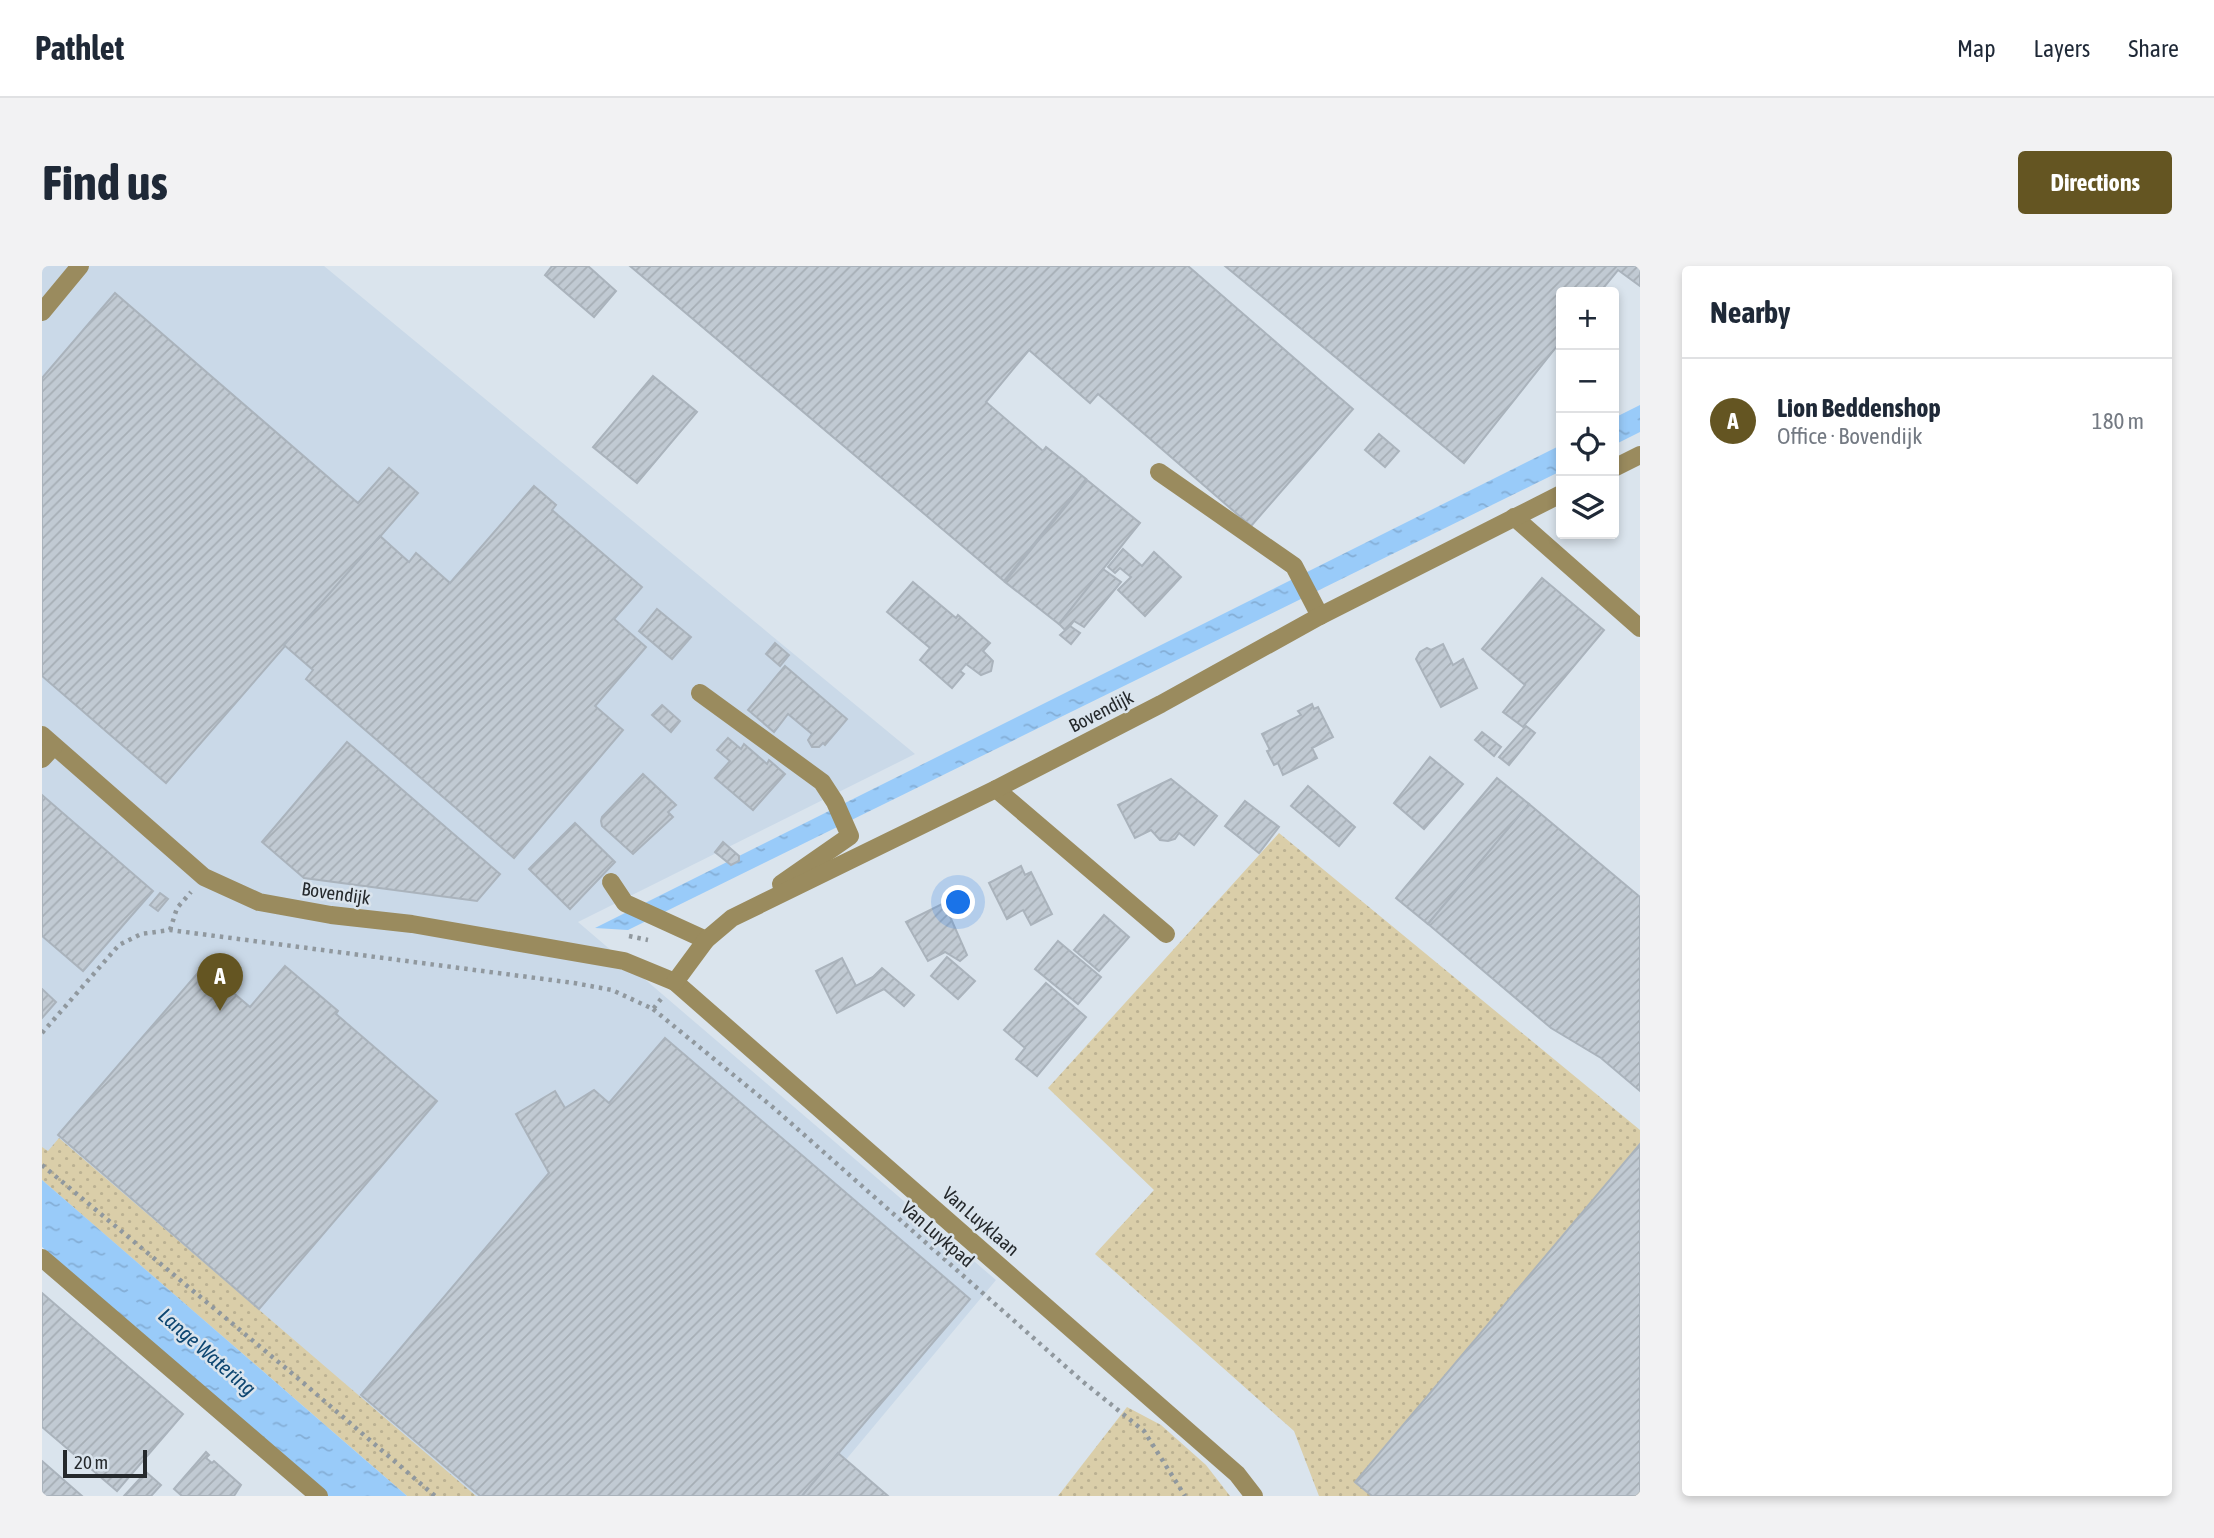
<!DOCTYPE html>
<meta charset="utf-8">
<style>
:root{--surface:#fff;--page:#f2f2f3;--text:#1f2937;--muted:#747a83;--line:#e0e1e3;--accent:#645522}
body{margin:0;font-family:"Asap Condensed",sans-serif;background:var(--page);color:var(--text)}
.controls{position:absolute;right:21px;top:21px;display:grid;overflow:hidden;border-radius:7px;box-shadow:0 4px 10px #0003}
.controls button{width:63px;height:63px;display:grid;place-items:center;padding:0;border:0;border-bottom:2px solid var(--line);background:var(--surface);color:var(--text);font:35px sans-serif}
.scale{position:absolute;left:21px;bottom:18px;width:84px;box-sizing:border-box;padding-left:7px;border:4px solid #25292c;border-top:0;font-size:19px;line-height:24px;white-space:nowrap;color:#25292c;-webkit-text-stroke:5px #dae4ed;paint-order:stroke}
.you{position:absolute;left:917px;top:637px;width:24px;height:24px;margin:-18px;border:5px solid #fff;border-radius:50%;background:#1a73e8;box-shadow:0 0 0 10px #1a73e833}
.badge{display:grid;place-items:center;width:46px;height:46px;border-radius:50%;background:var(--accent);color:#fff;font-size:23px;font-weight:700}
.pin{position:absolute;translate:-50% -58px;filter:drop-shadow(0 2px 4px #0008)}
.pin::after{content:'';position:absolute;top:37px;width:24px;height:21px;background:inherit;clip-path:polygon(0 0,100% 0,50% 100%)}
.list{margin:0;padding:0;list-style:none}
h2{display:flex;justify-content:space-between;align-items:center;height:91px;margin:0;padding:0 28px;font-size:30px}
h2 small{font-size:23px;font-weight:400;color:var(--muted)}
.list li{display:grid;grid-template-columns:46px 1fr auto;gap:21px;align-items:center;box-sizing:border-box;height:126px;padding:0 28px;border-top:2px solid var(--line)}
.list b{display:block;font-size:26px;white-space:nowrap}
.list p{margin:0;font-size:23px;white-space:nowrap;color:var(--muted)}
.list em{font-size:23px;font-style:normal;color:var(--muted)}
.icon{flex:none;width:38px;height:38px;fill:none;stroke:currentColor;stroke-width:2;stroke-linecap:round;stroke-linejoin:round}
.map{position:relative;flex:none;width:1598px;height:1230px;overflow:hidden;border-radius:7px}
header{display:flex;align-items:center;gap:42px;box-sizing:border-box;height:98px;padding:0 35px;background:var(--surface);border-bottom:2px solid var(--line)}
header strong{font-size:33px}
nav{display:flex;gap:38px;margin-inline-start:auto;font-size:24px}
.intro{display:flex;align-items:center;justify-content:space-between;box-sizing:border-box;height:168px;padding:0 42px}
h1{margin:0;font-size:49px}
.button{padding:18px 32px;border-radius:7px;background:var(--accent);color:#fff;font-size:24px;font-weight:700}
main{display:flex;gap:42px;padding:0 42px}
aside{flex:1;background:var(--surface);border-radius:7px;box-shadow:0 4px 10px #0003}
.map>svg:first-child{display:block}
</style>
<header>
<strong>Pathlet</strong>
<nav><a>Map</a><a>Layers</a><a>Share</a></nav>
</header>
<div class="intro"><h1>Find us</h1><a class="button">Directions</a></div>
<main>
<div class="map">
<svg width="1598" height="1230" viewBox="0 0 1598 1230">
<defs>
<pattern id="grass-dots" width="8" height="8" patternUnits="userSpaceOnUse" patternTransform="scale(1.75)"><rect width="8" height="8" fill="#dacea9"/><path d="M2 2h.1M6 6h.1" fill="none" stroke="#bbb192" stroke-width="1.8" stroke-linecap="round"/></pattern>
<pattern id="water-ripples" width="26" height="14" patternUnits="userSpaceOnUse" patternTransform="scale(1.75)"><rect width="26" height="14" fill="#99cbf9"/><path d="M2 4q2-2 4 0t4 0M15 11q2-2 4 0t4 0" fill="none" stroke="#84aed6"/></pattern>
<pattern id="building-hatch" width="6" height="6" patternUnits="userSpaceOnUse" patternTransform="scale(1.75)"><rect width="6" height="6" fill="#c1cad3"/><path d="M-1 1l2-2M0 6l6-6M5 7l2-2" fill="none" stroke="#a6aeb5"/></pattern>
</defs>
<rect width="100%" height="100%" fill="#dae4ed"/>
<polygon fill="#cad9e8" points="0,0 282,0 873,488 536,656 954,1014 802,1196 841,1230 370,1230 0,918"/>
<g fill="url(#grass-dots)">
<polygon points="1237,567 1598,864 1598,1230 1277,1230 1252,1165 1053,988 1112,924 1006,822"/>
<polygon points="17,872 434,1230 365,1230 0,914 0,881 6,885"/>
<polygon points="1085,1141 1119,1159 1164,1199 1188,1230 1016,1230"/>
</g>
<g fill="url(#water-ripples)">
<polygon points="1598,139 1598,166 1572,179 1572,152"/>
<polygon points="1519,179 1519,205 586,664 553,662"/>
<polygon points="0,914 365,1230 285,1230 0,981"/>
</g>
<g fill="url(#building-hatch)" stroke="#aab3bc" stroke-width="2">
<polygon points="510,0 546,0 574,25 552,51 503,9"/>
<polygon points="588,0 1146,0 1311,143 1209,260 1056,128 1048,137 987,84 944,136 1001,185 1004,181 1044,213 962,315"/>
<polygon points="1183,0 1598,0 1598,20 1576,4 1558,26 1519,26 1519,75 1422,197"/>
<polygon points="73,27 316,237 347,202 376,227 124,517 0,410 0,112"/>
<polygon points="611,110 655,146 595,217 551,181"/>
<polygon points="1337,168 1357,185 1343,201 1323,184"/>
<polygon points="1045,214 1098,257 1017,358 963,316"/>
<polygon points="492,220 514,239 510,244 600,321 572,353 604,381 553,440 581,464 472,592 264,413 271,404 242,379 338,270 367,296 374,287 408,317"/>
<polygon points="1081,283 1100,300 1112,286 1139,311 1103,350 1076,324 1089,311 1078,302 1073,307 1066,301"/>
<polygon points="1061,303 1079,316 1042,361 1032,355 1024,365 1017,358"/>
<polygon points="1500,312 1562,364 1481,461 1461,446 1483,419 1440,383"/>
<polygon points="871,316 914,352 916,349 948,377 941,385 951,395 949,405 939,409 924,398 918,405 922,408 910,422 878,394 888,382 845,346"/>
<polygon points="615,343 649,371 630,393 597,365"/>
<polygon points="1028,360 1038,367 1029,378 1018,369"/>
<polygon points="733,377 747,389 738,400 724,388"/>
<polygon points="1401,378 1411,399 1421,393 1435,422 1399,441 1374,393 1378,386 1385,382 1389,384"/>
<polygon points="743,400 805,453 783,479 781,477 777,481 770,481 766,474 770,468 746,448 732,466 706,444"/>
<polygon points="1270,438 1272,443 1276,441 1291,471 1270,482 1275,492 1241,509 1236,497 1232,499 1225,485 1228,484 1220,468 1259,449 1256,445"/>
<polygon points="620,439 638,455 629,466 610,449"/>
<polygon points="1484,460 1493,467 1467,499 1457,491"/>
<polygon points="1440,466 1459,481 1452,490 1433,474"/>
<polygon points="686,472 699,483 702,478 725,498 727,494 743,508 711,544 673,512 688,495 675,484"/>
<polygon points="305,476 458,608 435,635 262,612 220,576"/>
<polygon points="1388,491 1421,518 1382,563 1352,537"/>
<polygon points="601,508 634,539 626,546 631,551 591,588 560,560 559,555 560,551"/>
<polygon points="1455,512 1487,538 1386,658 1354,632"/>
<polygon points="1129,513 1175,550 1152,579 1137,567 1133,573 1126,575 1118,574 1109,564 1093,572 1076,539"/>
<polygon points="1266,520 1313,561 1297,580 1249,540"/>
<polygon points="0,529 111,625 41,705 0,670"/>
<polygon points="1203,535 1237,561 1217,587 1183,560"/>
<polygon points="1487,538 1598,631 1598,825 1559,792 1509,762 1386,658"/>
<polygon points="533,557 573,596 528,643 487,603"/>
<polygon points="681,576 697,590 697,595 689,599 673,586"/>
<polygon points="979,600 983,609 989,606 1010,648 989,659 981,644 965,653 947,617"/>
<polygon points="118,627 126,633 116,645 108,639"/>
<polygon points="902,637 925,689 918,695 903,686 886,695 864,656"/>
<polygon points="1062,649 1087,671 1057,705 1032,684"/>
<polygon points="1016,675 1059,711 1036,738 993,703"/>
<polygon points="905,691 933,715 916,733 889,710"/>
<polygon points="800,692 814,720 831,711 840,702 872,729 862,740 842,723 795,747 774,705"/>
<polygon points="243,700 296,745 294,748 395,835 217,1043 16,869 161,701 208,741"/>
<polygon points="1004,717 1044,751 995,810 974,793 983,782 962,764"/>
<polygon points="0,723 14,736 0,752"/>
<polygon points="623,772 928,1033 760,1230 438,1230 319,1129 507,907 474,848 513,825 523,842 552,824 567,837"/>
<polygon points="1598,878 1598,1230 1330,1230 1313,1216"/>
<polygon points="0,1027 141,1148 75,1225 0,1161"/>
<polygon points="164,1186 167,1189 164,1192 170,1197 172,1195 199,1219 192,1230 140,1230 132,1223"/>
<polygon points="796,1187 846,1230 760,1230"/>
<polygon points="0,1195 40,1230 0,1230"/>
<polygon points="104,1206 119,1219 109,1230 82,1230"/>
</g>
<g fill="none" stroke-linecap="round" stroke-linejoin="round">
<g stroke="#90989e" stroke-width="4.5" stroke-dasharray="3.5 5" stroke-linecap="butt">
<polyline points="128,664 135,642 149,626"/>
<polyline points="587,670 606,674"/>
<polyline points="611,743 733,843 1040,1115 1102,1165 1143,1230"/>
<polyline points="0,767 77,679 99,668 128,664 532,717 570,724 611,743 619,733"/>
<polyline points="0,899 252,1109 393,1230"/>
</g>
<g stroke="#9a8b5e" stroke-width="18">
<polyline points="0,46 38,0"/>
<polyline points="1572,202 1598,189"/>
<polyline points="1117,206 1252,300 1278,350"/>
<polyline points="1472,251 1598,362"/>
<polyline points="658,427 780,516 793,536 808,570 739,618"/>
<polyline points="0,469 162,611 217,636 289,649 370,658 582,695 633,716 1195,1208 1212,1230"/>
<polyline points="0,493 12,480"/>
<polyline points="954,523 1124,668"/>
<polyline points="569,616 583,637 664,674"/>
<polyline points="633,716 664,674 690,652 954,523 1119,438 1278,350 1519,228"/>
<polyline points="0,992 277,1230"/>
</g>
</g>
<g text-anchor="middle" stroke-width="5" stroke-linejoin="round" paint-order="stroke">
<g font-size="19" fill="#25292c" stroke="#dae4ed">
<text transform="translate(1059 445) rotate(-27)" y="7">Bovendijk</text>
<text transform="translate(294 627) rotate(8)" y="7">Bovendijk</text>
<text transform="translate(939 955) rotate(41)" y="7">Van Luyklaan</text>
<text transform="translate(896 968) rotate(41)" y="7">Van Luykpad</text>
</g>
<g font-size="21" font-style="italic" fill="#0d4671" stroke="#dae4ed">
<text transform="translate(165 1086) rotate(41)" y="7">Lange Watering</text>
</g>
</g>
</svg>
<div class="controls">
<button>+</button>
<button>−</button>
<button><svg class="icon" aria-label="locate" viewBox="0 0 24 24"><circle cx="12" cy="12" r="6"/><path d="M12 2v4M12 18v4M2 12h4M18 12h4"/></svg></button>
<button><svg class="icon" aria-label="layers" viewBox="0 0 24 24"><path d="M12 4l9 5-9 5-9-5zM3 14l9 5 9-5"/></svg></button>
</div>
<div class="scale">20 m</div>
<div class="you"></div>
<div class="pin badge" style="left:178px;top:745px">A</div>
</div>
<aside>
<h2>Nearby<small></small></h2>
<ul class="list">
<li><span class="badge">A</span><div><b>Lion Beddenshop</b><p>Office · Bovendijk</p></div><em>180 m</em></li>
</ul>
</aside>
</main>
